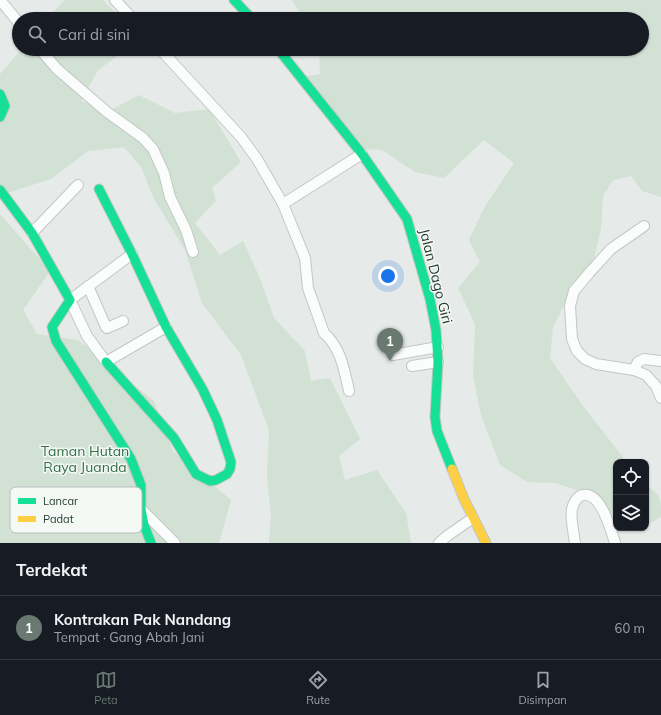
<!DOCTYPE html>
<html lang="id">
<meta charset="utf-8">
<style>
:root{--surface:#171b24;--page:#20242c;--text:#f1f3f6;--muted:#9ea1a6;--line:#363941;--accent:#697972}
body{margin:0;font-family:Mulish,sans-serif;background:var(--page);color:var(--text)}
.controls{position:absolute;right:12px;bottom:12px;display:grid;overflow:hidden;border-radius:8px;box-shadow:0 1px 3px #0004}
.controls button{width:36px;height:36px;display:grid;place-items:center;padding:0;border:0;border-bottom:1px solid var(--line);background:var(--surface);color:var(--text);font:20px sans-serif}
.you{position:absolute;left:388px;top:276px;width:14px;height:14px;margin:-10px;border:3px solid #fff;border-radius:50%;background:#1a73e8;box-shadow:0 0 0 6px #1a73e833}
.badge{display:grid;place-items:center;width:26px;height:26px;border-radius:50%;background:var(--accent);color:#fff;font-size:13px;font-weight:700}
.pin{position:absolute;translate:-50% -33px;filter:drop-shadow(0 1px 2px #0008)}
.pin::after{content:'';position:absolute;top:21px;width:14px;height:12px;background:inherit;clip-path:polygon(0 0,100% 0,50% 100%)}
.list{margin:0;padding:0;list-style:none}
h2{display:flex;justify-content:space-between;align-items:center;height:52px;margin:0;padding:0 16px;font-size:17px}
h2 small{font-size:13px;font-weight:400;color:var(--muted)}
.list li{display:grid;grid-template-columns:26px 1fr auto;gap:12px;align-items:center;box-sizing:border-box;height:64px;padding:0 16px;border-top:1px solid var(--line)}
.list b{display:block;font-size:15px;white-space:nowrap}
.list p{margin:0;font-size:13px;white-space:nowrap;color:var(--muted)}
.list em{font-size:13px;font-style:normal;color:var(--muted)}
.icon{flex:none;width:22px;height:22px;fill:none;stroke:currentColor;stroke-width:2;stroke-linecap:round;stroke-linejoin:round}
.map{position:relative;flex:none;width:661px;height:543px;overflow:hidden}
.search{position:absolute;background:var(--surface);box-shadow:0 1px 3px #0004;left:12px;right:12px;top:12px;height:44px;display:flex;align-items:center;gap:10px;box-sizing:border-box;padding:0 14px;border-radius:22px;color:var(--muted);font-size:15px}
.sheet{height:116px;background:var(--surface)}
nav{display:flex;justify-content:space-around;align-items:center;box-sizing:border-box;height:56px;border-top:1px solid var(--line);background:var(--surface);font-size:11px;color:var(--muted)}
nav a{display:grid;justify-items:center;gap:2px}
nav .on{color:var(--accent)}
.map>svg:first-child{display:block}
</style>
<div class="map">
<svg width="661" height="543" viewBox="0 0 661 543">
<rect width="100%" height="100%" fill="#e6eae8"/>
<g fill="#d1e1d4">
<polygon points="65,0 103,0 122,19 46,19"/>
<polygon points="292,0 661,0 661,197 642,191 631,176 613,180 603,196 601,229 592,267 567,299 553,327 550,358 583,406 622,456 625,462 616,462 616,517 587,493 555,483 527,482 500,465 481,415 473,376 475,324 458,288 480,262 469,240 484,208 514,163 484,140 444,178 415,172 382,150 360,149 302,77 320,74 319,49 642,49 642,19 304,19"/>
<polygon points="22,49 127,49 98,70 81,101 109,111 139,95 175,113 209,109 241,162 212,188 216,201 195,223 220,255 243,241 259,276 274,318 305,351 311,381 330,378 360,439 339,456 345,480 377,470 406,513 411,543 269,543 271,516 267,476 269,430 241,355 202,303 185,250 154,199 141,167 124,147 88,151 51,179 10,192 0,192 0,74"/>
<polygon points="0,214 50,271 23,310 37,334 78,340 154,401 173,451 231,500 219,543 0,543"/>
<path d="M646 485C661 496 661 496 661 517L651 523 646 522Z"/>
</g>
<g fill="none" stroke-linecap="round" stroke-linejoin="round">
<defs>
<g id="street">
<polyline points="0,0 19,23"/>
<polyline points="115,0 133,19"/>
<polyline points="40,49 57,69 107,112 143,138 153,149 164,173 170,197 186,230 193,252"/>
<path d="M160 49 241 137 257 159 283 204 305 258 308 288 324 333C341 348 344 369 349 391"/>
<polyline points="283,204 362,154"/>
<polyline points="644,226 611,249 590,272 574,291 570,306 572,339 577,351 585,359 596,364 634,370 646,375 656,386 661,398"/>
<polyline points="32,233 78,185"/>
<polyline points="132,254 70,300 87,336 106,362 166,327"/>
<polyline points="88,286 106,327 107,328 123,321"/>
<polyline points="393,355 438,347"/>
<polyline points="412,366 438,362"/>
<polyline points="634,370 638,362 644,359 661,361"/>
<polyline points="141,509 175,543"/>
<polyline points="439,543 447,536 473,518"/>
<path d="M575 543C574 534 570 517 572 509 573 504 577 496 583 495 601 492 611 530 615 543"/>
</g>
<g id="fast">
<polyline points="234,0 252,19"/>
<polyline points="278,49 362,154 407,219 430,299 436,330 438,362 435,417 437,431 452,469"/>
<polyline points="0,94 5,106 0,117"/>
<polyline points="99,189 132,254 166,327 203,390 217,420 231,462 230,469 227,474 216,480 210,481 196,474 174,438 106,362"/>
<polyline points="0,190 32,233 70,300 52,327 56,341 131,459 141,485 141,509 144,525 151,543"/>
</g>
<polyline id="slow" points="452,469 464,499 486,543"/>
</defs>
<use href="#street" stroke="#c3c7c5" stroke-width="12"/>
<use href="#fast" stroke="#c2c7c5" stroke-width="11"/>
<use href="#slow" stroke="#c2c7c5" stroke-width="11"/>
<use href="#street" stroke="#fbfcfc" stroke-width="10"/>
<use href="#fast" stroke="#16e098" stroke-width="9"/>
<use href="#slow" stroke="#ffcf43" stroke-width="9"/>
</g>
<g text-anchor="middle" stroke-width="3" stroke-linejoin="round" paint-order="stroke">
<g font-size="14" fill="#253c33" stroke="#f4f9f6">
<text transform="translate(436 276) rotate(76)" y="5">Jalan Dago Giri</text>
</g>
<g font-size="14" fill="#346e45" stroke="#f4f9f6">
<text x="85" y="456">Taman Hutan<tspan x="85" dy="16">Raya Juanda</tspan></text>
</g>
</g>
<rect x="10" y="487" width="132" height="46" rx="6" fill="#f4f9f6" stroke="#b6c0bc" stroke-width="1"/>
<rect x="18" y="498" width="18" height="6" fill="#16e098"/>
<rect x="18" y="516" width="18" height="6" fill="#ffcf43"/>
<g font-size="11" fill="#253c33">
<text x="43" y="505">Lancar</text>
<text x="43" y="523">Padat</text>
</g>
</svg>
<div class="controls">
<button><svg class="icon" aria-label="locate" viewBox="0 0 24 24"><circle cx="12" cy="12" r="6"/><path d="M12 2v4M12 18v4M2 12h4M18 12h4"/></svg></button>
<button><svg class="icon" aria-label="layers" viewBox="0 0 24 24"><path d="M12 4l9 5-9 5-9-5zM3 14l9 5 9-5"/></svg></button>
</div>
<div class="you"></div>
<div class="pin badge" style="left:390px;top:361px">1</div>
<div class="search"><svg class="icon" aria-label="search" viewBox="0 0 24 24"><circle cx="10" cy="10" r="6"/><path d="M15 15l6 6"/></svg>Cari di sini</div>
</div>
<section class="sheet">
<h2>Terdekat<small></small></h2>
<ul class="list">
<li><span class="badge">1</span><div><b>Kontrakan Pak Nandang</b><p>Tempat · Gang Abah Jani</p></div><em>60 m</em></li>
</ul>
</section>
<nav>
<a class="on"><svg class="icon" aria-label="map" viewBox="0 0 24 24"><path d="M3 6l6-2 6 2 6-2v14l-6 2-6-2-6 2zM9 4v14M15 6v14"/></svg>Peta</a>
<a><svg class="icon" aria-label="directions" viewBox="0 0 24 24"><path d="M12 3l9 9-9 9-9-9zM9 14v-3h6M13 9l2 2-2 2"/></svg>Rute</a>
<a><svg class="icon" aria-label="saved" viewBox="0 0 24 24"><path d="M7 4h10v16l-5-4-5 4z"/></svg>Disimpan</a>
</nav>
